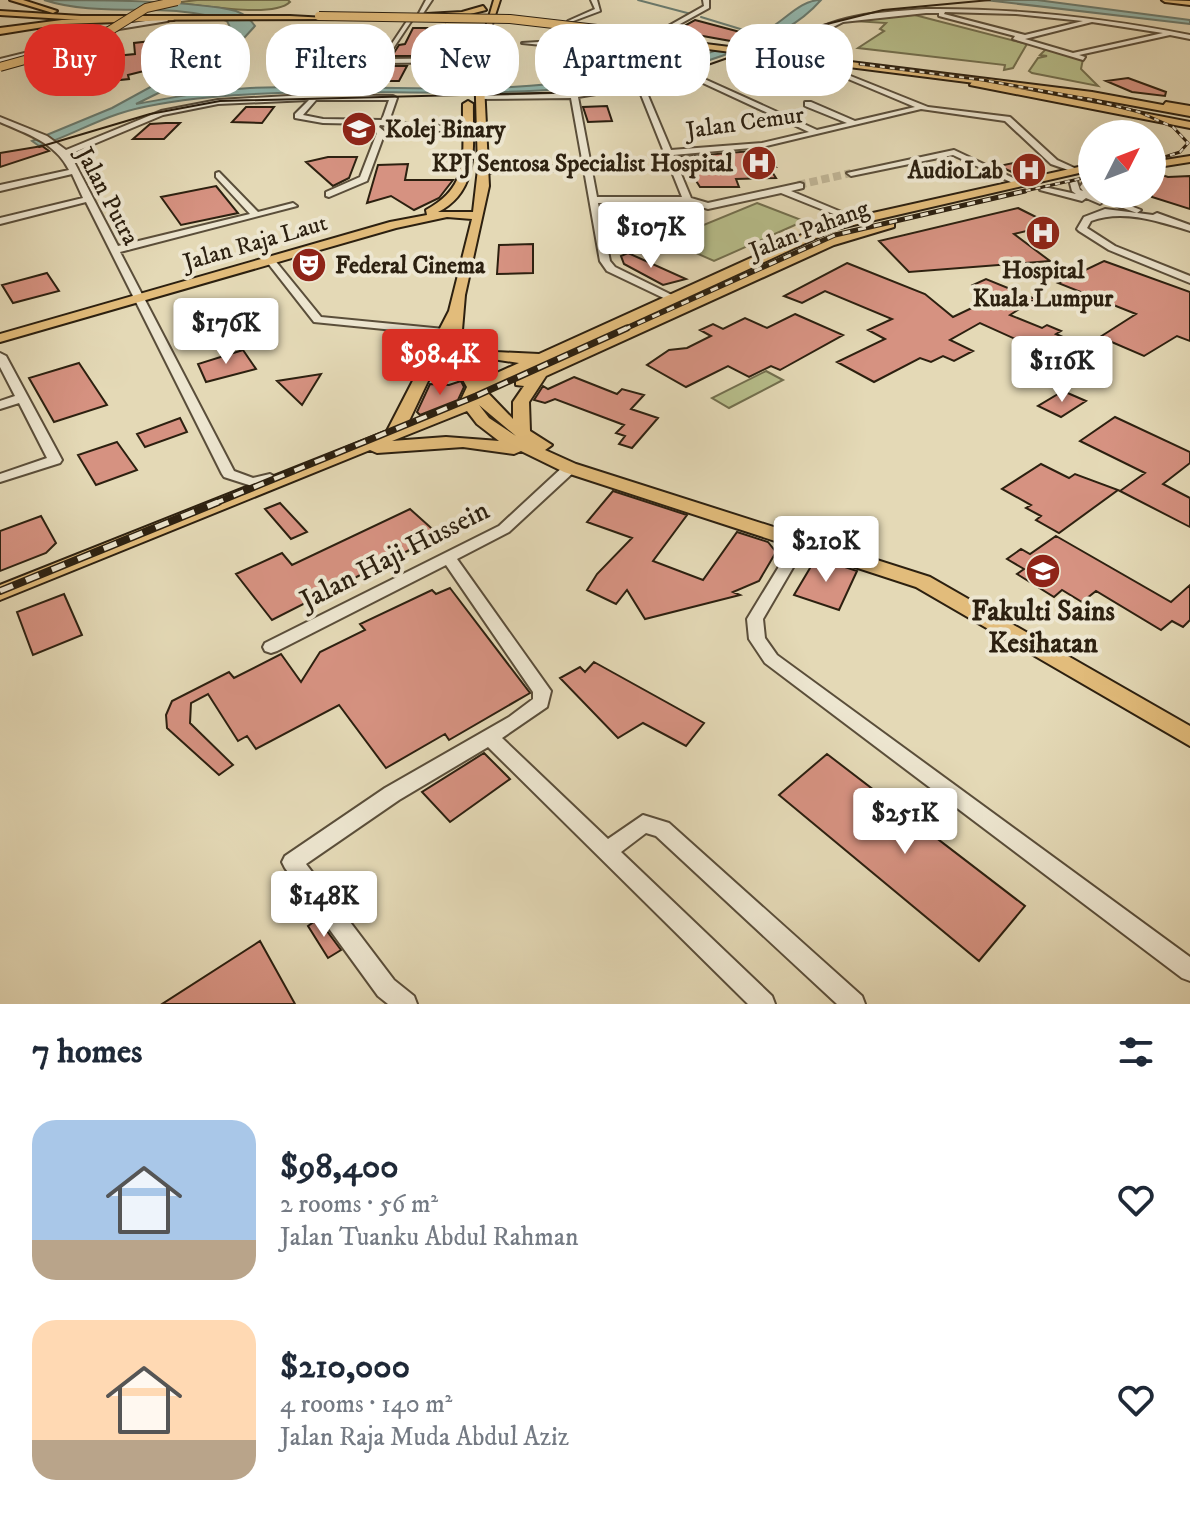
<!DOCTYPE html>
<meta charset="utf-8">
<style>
:root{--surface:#fff;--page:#f6f6f7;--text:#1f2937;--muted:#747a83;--accent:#d93025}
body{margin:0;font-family:"IM FELL DW Pica",serif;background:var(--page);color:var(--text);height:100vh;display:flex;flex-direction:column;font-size:30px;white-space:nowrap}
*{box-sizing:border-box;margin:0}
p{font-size:26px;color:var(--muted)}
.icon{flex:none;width:44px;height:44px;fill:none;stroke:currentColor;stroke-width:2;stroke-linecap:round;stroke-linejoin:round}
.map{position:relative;height:1004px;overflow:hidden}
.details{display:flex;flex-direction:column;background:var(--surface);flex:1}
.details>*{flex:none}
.guide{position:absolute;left:24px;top:24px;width:1142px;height:72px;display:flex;gap:16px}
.needle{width:52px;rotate:48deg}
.buttons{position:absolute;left:1078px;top:120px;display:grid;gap:16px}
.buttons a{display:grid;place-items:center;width:88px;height:88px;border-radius:50%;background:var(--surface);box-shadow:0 8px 32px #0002;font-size:40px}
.price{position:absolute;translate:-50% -68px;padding:0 18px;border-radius:8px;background:#fff;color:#222;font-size:26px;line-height:52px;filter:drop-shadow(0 2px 4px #0008)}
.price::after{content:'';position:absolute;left:50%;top:48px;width:24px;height:18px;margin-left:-12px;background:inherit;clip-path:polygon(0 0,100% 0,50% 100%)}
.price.current{background:var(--accent);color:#fff}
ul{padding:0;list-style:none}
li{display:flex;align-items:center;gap:24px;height:200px;padding:0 32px}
li span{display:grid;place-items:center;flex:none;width:224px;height:160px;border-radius:24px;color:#555}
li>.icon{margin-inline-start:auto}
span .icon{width:96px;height:96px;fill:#fffc;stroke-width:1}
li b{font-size:34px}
h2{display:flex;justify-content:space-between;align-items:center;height:96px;padding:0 32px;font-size:34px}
.chip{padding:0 28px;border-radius:32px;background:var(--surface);box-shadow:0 8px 32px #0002;font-size:28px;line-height:72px}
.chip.current{background:var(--accent);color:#fff}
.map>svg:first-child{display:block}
.green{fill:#b7be8b;stroke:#726f4e;stroke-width:2}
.water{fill:#95bab0;stroke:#6b7c70;stroke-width:2}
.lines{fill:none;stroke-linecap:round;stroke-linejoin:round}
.stream{stroke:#6b7c70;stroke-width:2}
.building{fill:#d69281;stroke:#2c2010;stroke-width:2}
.minor-tunnel{stroke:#bfb495;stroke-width:8;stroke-dasharray:8 4;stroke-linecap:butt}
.major-tunnel{stroke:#bfb495;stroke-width:8;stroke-dasharray:8 4;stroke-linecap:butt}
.minor-casing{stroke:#5a4e3a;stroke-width:4}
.major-casing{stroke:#2c2010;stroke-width:4}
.highway-casing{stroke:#2c2010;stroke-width:4}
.minor{fill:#ede6d0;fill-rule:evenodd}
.major{fill:#e2bc7b;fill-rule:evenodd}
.highway{fill:#e2bc7b;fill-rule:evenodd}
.tram{stroke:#2c2010;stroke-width:2}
.rail-far3-casing{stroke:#2c2010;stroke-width:3}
.rail-far2-casing{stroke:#2c2010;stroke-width:5}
.rail-far1-casing{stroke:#2c2010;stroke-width:7}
.rail-casing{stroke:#2c2010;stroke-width:8}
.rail-far3{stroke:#ede6d0;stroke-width:2;stroke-dasharray:5;stroke-linecap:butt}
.rail-far2{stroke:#ede6d0;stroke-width:3;stroke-dasharray:8;stroke-linecap:butt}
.rail-far1{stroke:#ede6d0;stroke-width:4;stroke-dasharray:11;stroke-linecap:butt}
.rail{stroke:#ede6d0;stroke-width:5;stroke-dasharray:14;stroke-linecap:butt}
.major-bridge-casing{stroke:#2c2010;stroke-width:10;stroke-linecap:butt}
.major-bridge{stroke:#e2bc7b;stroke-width:8}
.labels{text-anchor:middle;stroke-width:8;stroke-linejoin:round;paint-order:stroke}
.far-street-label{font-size:24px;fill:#2c2010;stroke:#ede6d0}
.far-poi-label{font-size:24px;font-weight:bold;fill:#2c2010;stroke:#ede6d0;text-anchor:start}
.street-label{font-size:28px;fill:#2c2010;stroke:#ede6d0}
.poi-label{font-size:28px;font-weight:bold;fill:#2c2010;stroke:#ede6d0}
</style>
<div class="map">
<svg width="1190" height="1004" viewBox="0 0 1190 1004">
<rect width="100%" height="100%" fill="#e4d9b6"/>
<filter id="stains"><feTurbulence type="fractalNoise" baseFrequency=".0025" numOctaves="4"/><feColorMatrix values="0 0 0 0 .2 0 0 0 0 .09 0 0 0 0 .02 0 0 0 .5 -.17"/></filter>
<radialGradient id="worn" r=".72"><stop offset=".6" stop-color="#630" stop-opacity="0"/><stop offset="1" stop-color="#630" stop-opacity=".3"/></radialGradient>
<path class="green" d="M197,0H288L290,2C272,19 200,4 173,3Z
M907,13L1027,44L1013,68L1004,70L1005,65L858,48L884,31L880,29L886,23L854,21Z
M1046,49L1083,59L1081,69L1098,86L1032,73L1029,71L1038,58L1047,56L1040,55Z
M757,203L804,221L714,261L667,240Z
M766,371L783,380L729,408L712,398Z"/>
<path class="water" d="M44,0C93,0 192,0 236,11C244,14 251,20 255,26L222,62L136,104C174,97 212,90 250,88C363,83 478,97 590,79C648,70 712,57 765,31C785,21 799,0 821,0C798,26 773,36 740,49C570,118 390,80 213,97C182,100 147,104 118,114C91,123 67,137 39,146L32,141L112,108L191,65L213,51L232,31L227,21C168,0 103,19 44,0Z
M985,0H1037L1190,20V24Z"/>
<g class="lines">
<path class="stream" d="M638,0L691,14
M701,17L760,35"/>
</g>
<path class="building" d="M695,20L755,36L753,45L675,31Z
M446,25L462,28L450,55H434Z
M200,26L203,39L197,41L199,49L172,59V64L128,75L129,79L51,87L54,62L135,54L134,43L170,39L168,30Z
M413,28H427L412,56H392L399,45L405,44Z
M788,29L804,32L779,45L757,40Z
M361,44L343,80L286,81L289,77H279L298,48Z
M386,66H407L399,81H377Z
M1128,78L1166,92L1165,96L1132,92L1106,81Z
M607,106L612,121L588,122L583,107Z
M246,107H274L262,123L232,122Z
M166,123H180L164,139H133L150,124Z
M42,146L49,151L0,167V153Z
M765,150L776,167H769L776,178L736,179L739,187H700L681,157Z
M328,157H357L349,178L333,186L306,162Z
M1027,160L1044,168L1016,174L999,166Z
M408,164L405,180H453L439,198L414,210L391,196L367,203L378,165Z
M1152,172L1168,177L1190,176V209L1152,197Z
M216,186L238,213L181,225L161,197Z
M1018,208L1052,225L1014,234L1050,261L909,272L879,241Z
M533,244V273L497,274L499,245Z
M628,253L686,279L663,285L624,264L621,256Z
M1104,261L1190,292V341L1177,336L1144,356L1100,337L1136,314L1058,283Z
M847,263L925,294L953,317L997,296L973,285L986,279L1035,299L1010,315L1042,328L1047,325L1061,331L1056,334L1088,348L1066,362L980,323L950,340L973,351L954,361L943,356L931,362L920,358L874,382L837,362L885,339L868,330L892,319L825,291L802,303L784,296Z
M47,273L59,291L13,303L2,285Z
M795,314L843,335L780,370L771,366L749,377L728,366L686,387L647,365L669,350L687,348L711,336L700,330L713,324L723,329L745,318L767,328Z
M243,350L256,369L206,382L198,364Z
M79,363L107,405L54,422L29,378Z
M321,374L302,405L277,381L296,378Z
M574,377L617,394L622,389L644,395L631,409L658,418L632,448L619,444L625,436L616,433L624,425L555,399L545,403L534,400L543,386L548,389Z
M461,381L464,387L458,400L420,415L417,412L430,384L449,385Z
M1063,391L1086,401L1061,417L1038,406Z
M1115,417L1190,452V463L1163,484L1190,498V527L1120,491L1145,473L1080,441Z
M180,418L187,432L145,447L137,434Z
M117,442L137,470L96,485L78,455Z
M1041,464L1069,478L1075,474L1118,490L1059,533L1036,520L1041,516L1026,508L1031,505L1002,489Z
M613,491L687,515L653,561L703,580L737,532L768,542L776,552L759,581L733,592L740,595L645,619L627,590L616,604L587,590L597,574L632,538L587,522Z
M280,503L307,532L291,539L265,509Z
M410,509L439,535L272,620L236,574L282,553L292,565Z
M41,516L56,543L46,553L0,571V531Z
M1056,536L1171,602L1190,585V620L1183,627L1172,621L1161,630L1096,591L1082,602L1062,590L1054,597L1017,574L1024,569L1007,559L1021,549L1030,554Z
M821,559L857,571L839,610L794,595L813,563Z
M450,588L530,693L449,740L445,734L386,768L339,705L256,749L247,736L238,741L208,694L191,703L190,723L233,765L219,775L167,728L166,715L172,701L229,672L234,678L281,654L301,682L320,652L365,630L360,624L432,590L436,594Z
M64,594L82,635L33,655L17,612Z
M594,662L704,723L686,746L643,723L618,738L560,678L580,667L585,672Z
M484,753L510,779L450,822L422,792Z
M827,754L1025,906L979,961L779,795Z
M318,919L341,950L328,958L308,926Z
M260,941L295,1004H162Z"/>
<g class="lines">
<path class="minor-tunnel" d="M798,185L851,173"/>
<path class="major-tunnel" d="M810,55L835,58"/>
<g class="minor-casing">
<path id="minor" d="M426,0H432L422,15H418Z
M591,0H597L600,11L568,23V21L595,9Z
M703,0H709V8L660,35H656V33L704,6Z
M926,9C1015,8 1102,18 1190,35V39L1170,35L1079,55L1085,57L1083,60L1013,39L1015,36L939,16V13H926L843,22L784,52L779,51C828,15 868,13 926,9ZM945,12L1016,14L1083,21L1025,35L944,14ZM1092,22L1163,33L1073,53L1025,39Z
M166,18L168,21L119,29L38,54L33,53L0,63V59L45,48L118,25Z
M409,18L412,20L386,59L470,58L473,60L470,62L384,63L369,84H365Z
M555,41L582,43L655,57L652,59L582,47L558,46L557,69L554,71L551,69L552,46L522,43Z
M828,61L838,71L928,107L1010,117L1057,160L1081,171L1077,173L1051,164L1005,121L921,109L762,147L673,155L691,198L708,203L800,183L803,184V188L791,191L851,216L847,224H841V217L781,193L708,209L687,203H598L610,261L615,267L676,297V301L672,302L607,271L600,261L584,170L483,173L479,171L483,169L583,165L571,98L477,99L479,96L587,93L691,73L817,130L847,123L805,106V102H811L855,121L915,107L834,73L825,63ZM690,77L809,132L762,143L671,150L644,86ZM638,87L682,197H597L578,97Z
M306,95L393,96L397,98L389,121L429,127L467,122L471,124L441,131L380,125L379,127L385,132L367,181L329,197L326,196V192L360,177L377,133L371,128L373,124L323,123L295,118V114L309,100L218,104L163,115L70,154L118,246L250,214L216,177V173L219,172L258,212L293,203L297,206L120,252L234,471L253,478L270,474L277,478L275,481L252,486L224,477L222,474L86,202L0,224V218L83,198L72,174L0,191V185L69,170C55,142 27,134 0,122V117L47,136L66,150L161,111L218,100ZM316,100H389L382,120L323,119L303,115Z
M954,150L1024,183L1017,185L953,155L851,176L847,173Z
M1087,177H1092L1089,187L1092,189V194H1100L1141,210L1137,213L1104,201L1100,204L1086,198L1082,201L1040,190L1044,187L1076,194L1072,191L1070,183L1077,181L1080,190L1083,191L1080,187Z
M1105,209L1153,215L1157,213L1190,225V231C1159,221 1122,209 1091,221L1087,228L1115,246L1190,276V283L1109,250L1079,231L1077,229L1084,217Z
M267,258H273L321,317L444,329L450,332L444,335L314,322L267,262Z
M0,353L6,356L62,460L60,463L0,482V474L47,458L19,403L0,409V401L15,396L0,367Z
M570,464L575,465L577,468L575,471L509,532L457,559L551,691L547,707L502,738L608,839L643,815L669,823L862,996L865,1004H837L656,836L646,833L621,852L772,996L775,1004H748L488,747L399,800L306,864L394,980L414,996L417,1004H388L378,996L285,868L282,862L285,856L385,788L509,717L533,699V692L446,565L277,651L271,653L265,651L263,647L265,643L499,526L565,465Z
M802,535L809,540L763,619L765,638L777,655L1190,957V981L1182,978L765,663L749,639L747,619L797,537Z"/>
</g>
<g class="major-casing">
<path id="major" d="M494,0H500L487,40L483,64L489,186L465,295L462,330L477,343L496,352L539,354L828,223L1092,164V170L836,229L485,390L513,419V402L524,386L516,385V379L826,239L894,221V227L834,245L546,376L529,402L530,431L552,445L545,450L576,464L930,577L1190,726V746L916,587L564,472L521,451L514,454L463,447L377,453L370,450L0,600V585L387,431L449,311L472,219L447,217L396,228L0,342V334L390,222L427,215L426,210C473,185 462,150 463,104L468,101L473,104C472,145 481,190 438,212H473L478,169L475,64ZM449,337L456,367L467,387L460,402L408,423ZM465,348L486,358L519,363L479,381ZM479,405L516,436L489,418ZM467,411L477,424L499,441L446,437L392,441Z
M1162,0L1190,1V5L1165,2Z
M483,6L486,10L462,16L427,14L462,12Z
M0,11L81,16H290L344,19L81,20L0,15Z
M609,32L1092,92L1190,110V116L1092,98L606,36Z
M1190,156V162L1152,168V162Z"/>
</g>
<g class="highway-casing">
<path id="highway" d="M10,0H23L57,11L53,13Z
M171,16L174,20L62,24L0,34V28L62,20Z
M973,80L1190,122V128L970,85Z
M1166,102L1190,106V112L1162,107Z"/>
</g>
<use href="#minor" class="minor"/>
<use href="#major" class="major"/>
<use href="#highway" class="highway"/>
<path class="tram" d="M807,29L883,10L990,0
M39,147L150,114L220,101L583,92L668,79L759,47"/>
<g class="rail-far3-casing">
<path id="rail-far3" d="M767,51L796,55
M860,64L983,80L1093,100L1139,112L1173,127L1188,143L1180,152L1152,161
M1016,193L1092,176"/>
</g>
<g class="rail-far2-casing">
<path id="rail-far2" d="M623,330L835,235L1025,191"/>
</g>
<g class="rail-far1-casing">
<path id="rail-far1" d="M213,504L476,396L627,328"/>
</g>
<g class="rail-casing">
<path id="rail" d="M0,591L218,502"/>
</g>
<use href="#rail-far3" class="rail-far3"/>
<use href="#rail-far2" class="rail-far2"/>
<use href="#rail-far1" class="rail-far1"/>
<use href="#rail" class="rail"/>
<g class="major-bridge-casing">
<path id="major-bridge" d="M319,16L510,19L675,38
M0,67L93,41L146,8L177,1"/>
</g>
<use href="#major-bridge" class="major-bridge"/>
</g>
<defs>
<g id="university-disc" transform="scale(1.8)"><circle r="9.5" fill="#8f2418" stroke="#ede6d0"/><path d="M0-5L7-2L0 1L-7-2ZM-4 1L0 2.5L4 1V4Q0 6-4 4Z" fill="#fff"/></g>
<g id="hospital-disc" transform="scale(1.8)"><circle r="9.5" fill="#8f2418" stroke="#ede6d0"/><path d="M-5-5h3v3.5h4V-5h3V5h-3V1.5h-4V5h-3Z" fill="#fff"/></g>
<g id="theatre-disc" transform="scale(1.8)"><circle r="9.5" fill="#8f2418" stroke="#ede6d0"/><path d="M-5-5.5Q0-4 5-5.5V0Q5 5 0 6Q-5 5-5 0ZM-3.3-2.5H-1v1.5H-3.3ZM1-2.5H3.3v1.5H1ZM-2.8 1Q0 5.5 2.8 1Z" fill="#fff"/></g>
</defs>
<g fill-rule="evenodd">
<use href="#university-disc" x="359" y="129"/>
<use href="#hospital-disc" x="759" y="163"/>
<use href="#hospital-disc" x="1029" y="170"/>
<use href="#hospital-disc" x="1043" y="233"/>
<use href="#theatre-disc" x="309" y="265"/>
<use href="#university-disc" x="1043" y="571"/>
</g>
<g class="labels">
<g class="far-street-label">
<text transform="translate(745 122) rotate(-8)" y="8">Jalan Cemur</text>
<text transform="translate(108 196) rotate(62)" y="8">Jalan Putra</text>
<text transform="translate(809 229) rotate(-21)" y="8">Jalan Pahang</text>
<text transform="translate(255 242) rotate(-16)" y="8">Jalan Raja Laut</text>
</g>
<g class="far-poi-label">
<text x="385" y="137">Kolej Binary</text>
<text x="733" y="171" text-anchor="end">KPJ Sentosa Specialist Hospital</text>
<text x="1003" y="178" text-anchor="end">AudioLab</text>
<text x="335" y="273">Federal Cinema</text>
<text x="1043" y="278" text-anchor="middle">Hospital<tspan x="1043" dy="28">Kuala Lumpur</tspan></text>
</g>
<g class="street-label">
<text transform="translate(394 554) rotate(-27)" y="10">Jalan Haji Hussein</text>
</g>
<g class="poi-label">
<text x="1043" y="620">Fakulti Sains<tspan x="1043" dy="32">Kesihatan</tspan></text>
</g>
</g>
<rect width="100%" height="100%" filter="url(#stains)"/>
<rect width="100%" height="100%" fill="url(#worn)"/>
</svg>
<div class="buttons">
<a><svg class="needle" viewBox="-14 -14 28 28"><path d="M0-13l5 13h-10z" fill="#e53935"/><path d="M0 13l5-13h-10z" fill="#747a83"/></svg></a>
</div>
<b class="price" style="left:651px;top:270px">$107K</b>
<b class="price" style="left:226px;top:366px">$176K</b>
<b class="price current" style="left:440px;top:397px">$98.4K</b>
<b class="price" style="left:1062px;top:404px">$116K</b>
<b class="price" style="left:826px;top:584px">$210K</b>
<b class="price" style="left:905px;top:856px">$251K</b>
<b class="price" style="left:324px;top:939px">$148K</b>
<div class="guide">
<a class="chip current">Buy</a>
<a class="chip">Rent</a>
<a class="chip">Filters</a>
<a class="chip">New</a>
<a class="chip">Apartment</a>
<a class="chip">House</a>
</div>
</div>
<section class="details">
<h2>7 homes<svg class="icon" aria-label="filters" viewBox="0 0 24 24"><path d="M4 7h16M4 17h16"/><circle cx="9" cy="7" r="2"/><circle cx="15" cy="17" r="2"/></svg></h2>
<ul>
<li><span style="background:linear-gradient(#a9c7e8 75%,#b9a48a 0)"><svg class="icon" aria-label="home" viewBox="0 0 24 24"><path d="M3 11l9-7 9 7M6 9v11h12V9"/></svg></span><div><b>$98,400</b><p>2 rooms · 56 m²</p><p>Jalan Tuanku Abdul Rahman</p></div><svg class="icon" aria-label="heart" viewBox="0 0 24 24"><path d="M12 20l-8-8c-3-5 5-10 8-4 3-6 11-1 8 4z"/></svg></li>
<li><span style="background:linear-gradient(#ffd9b3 75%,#b9a48a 0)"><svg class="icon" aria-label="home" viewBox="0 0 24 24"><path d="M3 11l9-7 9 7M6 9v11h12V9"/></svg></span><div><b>$210,000</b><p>4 rooms · 140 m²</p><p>Jalan Raja Muda Abdul Aziz</p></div><svg class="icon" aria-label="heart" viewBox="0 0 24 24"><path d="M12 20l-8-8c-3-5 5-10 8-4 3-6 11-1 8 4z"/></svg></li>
</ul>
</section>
